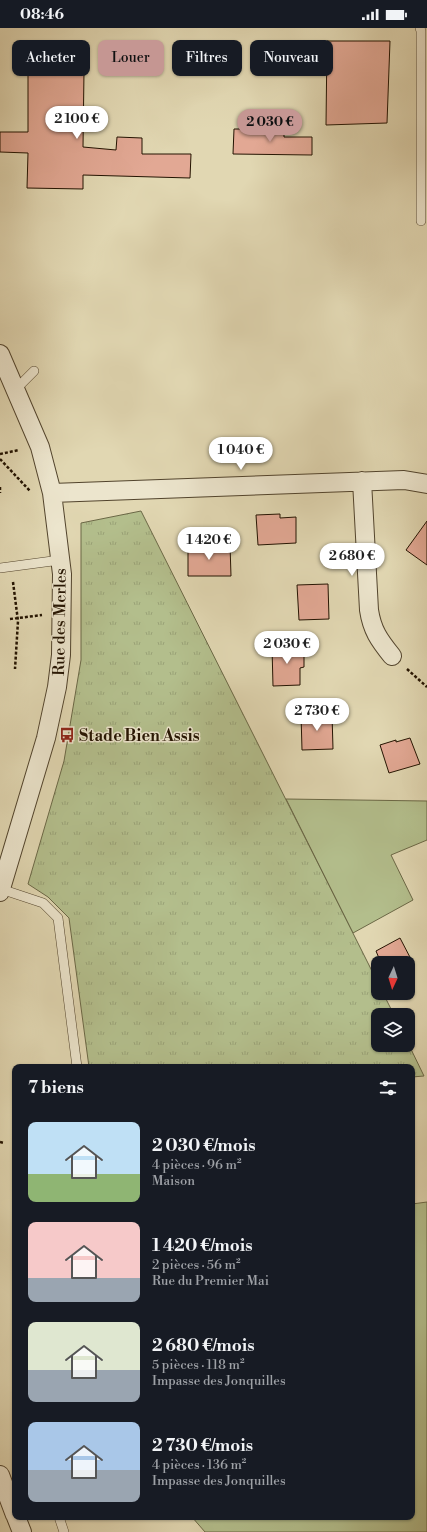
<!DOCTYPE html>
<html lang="fr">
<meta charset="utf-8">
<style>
:root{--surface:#171b24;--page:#20242c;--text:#f1f3f6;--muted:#9ea1a6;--accent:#c59692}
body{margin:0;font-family:"Libre Bodoni",serif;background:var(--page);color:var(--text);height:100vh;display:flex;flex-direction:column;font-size:15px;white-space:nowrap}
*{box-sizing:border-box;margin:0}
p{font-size:13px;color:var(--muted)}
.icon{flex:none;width:22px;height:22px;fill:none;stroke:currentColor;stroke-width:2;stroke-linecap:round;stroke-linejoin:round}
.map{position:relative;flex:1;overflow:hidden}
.side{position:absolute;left:12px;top:1036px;width:403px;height:456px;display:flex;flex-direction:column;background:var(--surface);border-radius:8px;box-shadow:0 1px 3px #0004}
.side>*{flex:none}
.hud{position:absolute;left:12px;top:12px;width:403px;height:36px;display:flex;gap:8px}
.needle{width:26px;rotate:184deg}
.buttons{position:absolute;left:371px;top:928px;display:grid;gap:8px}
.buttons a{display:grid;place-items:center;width:44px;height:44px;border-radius:8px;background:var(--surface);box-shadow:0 1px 3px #0004;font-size:20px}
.price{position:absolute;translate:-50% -34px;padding:0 9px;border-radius:14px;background:#fff;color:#222;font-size:13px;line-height:26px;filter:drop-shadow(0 1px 2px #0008)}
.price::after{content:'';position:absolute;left:50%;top:24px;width:12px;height:9px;margin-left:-6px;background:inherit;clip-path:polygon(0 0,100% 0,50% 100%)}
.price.active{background:var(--accent);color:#111}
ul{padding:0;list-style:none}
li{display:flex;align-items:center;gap:12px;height:100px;padding:0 16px}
li span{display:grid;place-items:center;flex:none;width:112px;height:80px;border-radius:8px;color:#555}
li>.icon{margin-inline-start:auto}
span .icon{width:48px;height:48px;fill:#fffc;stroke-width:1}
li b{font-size:17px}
h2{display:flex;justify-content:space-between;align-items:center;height:48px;padding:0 16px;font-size:17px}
.chip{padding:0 14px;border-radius:8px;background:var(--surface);box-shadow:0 1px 3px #0004;font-size:14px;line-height:36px}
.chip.active{background:var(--accent);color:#111}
.status{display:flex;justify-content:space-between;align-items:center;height:28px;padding:0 20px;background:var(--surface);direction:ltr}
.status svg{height:11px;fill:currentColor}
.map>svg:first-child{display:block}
.grass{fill:#b3be8c;stroke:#6b6846}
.park{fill:url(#park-tufts);stroke:#6b6846}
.building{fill:#e2a894;stroke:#231301}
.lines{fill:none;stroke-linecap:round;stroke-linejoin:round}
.service-casing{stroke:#52442d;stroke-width:10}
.minor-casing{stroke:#52442d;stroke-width:20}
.path{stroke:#231301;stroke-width:2.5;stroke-dasharray:3 2;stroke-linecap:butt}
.service{stroke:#ece5cd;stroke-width:9}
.minor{stroke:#ece5cd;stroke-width:18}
.labels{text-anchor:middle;stroke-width:3;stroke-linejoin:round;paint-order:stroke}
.street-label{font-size:16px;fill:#231301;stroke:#ece5cd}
.poi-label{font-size:16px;font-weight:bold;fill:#231301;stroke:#ece5cd;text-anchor:start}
</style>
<div class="status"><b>08:46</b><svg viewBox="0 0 49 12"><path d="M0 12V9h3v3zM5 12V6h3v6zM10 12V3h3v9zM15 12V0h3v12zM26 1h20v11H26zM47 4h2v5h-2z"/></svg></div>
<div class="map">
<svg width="427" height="1504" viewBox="0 0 427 1504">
<defs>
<pattern id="park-tufts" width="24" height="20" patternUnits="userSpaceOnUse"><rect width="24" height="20" fill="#b3be8c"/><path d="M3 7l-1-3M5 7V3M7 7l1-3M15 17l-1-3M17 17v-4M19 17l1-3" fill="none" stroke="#9aa277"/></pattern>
</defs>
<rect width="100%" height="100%" fill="#e1d7b2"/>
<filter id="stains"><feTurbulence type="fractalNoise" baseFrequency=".005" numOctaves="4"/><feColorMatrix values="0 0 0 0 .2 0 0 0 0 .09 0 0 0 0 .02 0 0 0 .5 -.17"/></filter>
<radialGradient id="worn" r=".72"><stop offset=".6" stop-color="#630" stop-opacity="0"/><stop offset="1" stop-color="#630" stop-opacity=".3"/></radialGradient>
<path class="grass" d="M286,771L427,773V812L391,827L413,872L353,905Z
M427,1174V1504H205L192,1489H412V1176Z"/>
<path class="park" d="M141,483L378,955V965H383L394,987H378V1017H408V1015L424,1048L412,1049V1039H89L69,890L48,869L28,856L64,733L81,632V495Z"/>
<path class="building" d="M327,13H390L387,95L326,97Z
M28,43H84L83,119L116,122L117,109L142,110V126H191L190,150L83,147V161L27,160L28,125L0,124V104H28Z
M234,101H284V109H312V127L233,126Z
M280,486V490L296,489V515L258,517L256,487Z
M427,493V537L406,522Z
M188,517H230L231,548H188Z
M328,556L329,591L299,592L297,557Z
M304,618V639L300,640V657L273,658L272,619Z
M301,686H332L333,721L302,722Z
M410,710L420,736L389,745L380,717L396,712V714Z
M400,910L413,935H381L376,923Z"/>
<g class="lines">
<g class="service-casing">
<path id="service" d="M420,0L421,3V193
M15,362L34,343
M0,540L60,532
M1,861L43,875L58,890L77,1039
M59,1489L64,1504"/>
</g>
<g class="minor-casing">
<path id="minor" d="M0,326L40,419L52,465L62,546L61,627L57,659L46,710L0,864
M362,453L369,582C372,602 379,612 392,628
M52,465L404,452L427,456
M0,1447L15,1487
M16,1489L22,1504"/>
</g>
<path class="path" d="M0,426L19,422
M0,431L30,463
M0,459V465
M13,554L18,593L15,641
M10,591L42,587
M407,641L427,659
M0,1114L4,1115"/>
<use href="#service" class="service"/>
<use href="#minor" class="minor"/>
</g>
<defs>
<g id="bus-bare" transform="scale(1.2)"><path d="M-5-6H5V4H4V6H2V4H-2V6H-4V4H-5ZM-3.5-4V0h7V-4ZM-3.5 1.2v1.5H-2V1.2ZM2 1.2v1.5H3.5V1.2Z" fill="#8f2418" stroke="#ece5cd" stroke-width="2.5" paint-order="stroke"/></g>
</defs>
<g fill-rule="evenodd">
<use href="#bus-bare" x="67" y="707"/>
</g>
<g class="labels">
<g class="street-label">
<text transform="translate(59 594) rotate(-89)" y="6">Rue des Merles</text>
</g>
<g class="poi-label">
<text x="79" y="713">Stade Bien Assis</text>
</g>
</g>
<rect width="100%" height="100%" filter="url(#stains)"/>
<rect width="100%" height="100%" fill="url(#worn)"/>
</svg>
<div class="buttons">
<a><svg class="needle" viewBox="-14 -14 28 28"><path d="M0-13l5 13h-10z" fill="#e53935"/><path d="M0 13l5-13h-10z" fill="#9ea1a6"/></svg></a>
<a><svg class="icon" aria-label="layers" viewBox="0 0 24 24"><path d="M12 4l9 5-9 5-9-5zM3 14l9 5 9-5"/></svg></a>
</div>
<b class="price" style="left:77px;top:112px">2 100 €</b>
<b class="price active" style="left:270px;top:115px">2 030 €</b>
<b class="price" style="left:241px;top:443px">1 040 €</b>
<b class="price" style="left:209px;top:533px">1 420 €</b>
<b class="price" style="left:352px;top:549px">2 680 €</b>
<b class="price" style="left:287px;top:637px">2 030 €</b>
<b class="price" style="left:317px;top:704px">2 730 €</b>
<div class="hud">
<a class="chip">Acheter</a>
<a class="chip active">Louer</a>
<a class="chip">Filtres</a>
<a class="chip">Nouveau</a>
</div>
<section class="side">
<h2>7 biens<svg class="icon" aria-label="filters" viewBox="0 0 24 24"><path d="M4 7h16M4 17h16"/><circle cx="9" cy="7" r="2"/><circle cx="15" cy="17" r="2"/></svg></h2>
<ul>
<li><span style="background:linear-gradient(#bfe0f5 65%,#8fb573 0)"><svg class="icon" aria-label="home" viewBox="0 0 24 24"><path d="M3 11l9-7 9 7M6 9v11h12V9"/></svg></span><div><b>2 030 €/mois</b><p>4 pièces · 96 m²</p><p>Maison</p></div></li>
<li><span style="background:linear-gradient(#f6c9c9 70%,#9aa5b1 0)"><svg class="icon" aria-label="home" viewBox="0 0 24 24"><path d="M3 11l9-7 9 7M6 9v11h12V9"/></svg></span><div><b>1 420 €/mois</b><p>2 pièces · 56 m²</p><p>Rue du Premier Mai</p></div></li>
<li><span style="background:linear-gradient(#dfe7d0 60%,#9aa5b1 0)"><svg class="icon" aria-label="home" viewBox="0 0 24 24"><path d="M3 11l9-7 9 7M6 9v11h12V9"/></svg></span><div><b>2 680 €/mois</b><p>5 pièces · 118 m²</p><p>Impasse des Jonquilles</p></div></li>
<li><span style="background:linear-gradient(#a9c7e8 60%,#9aa5b1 0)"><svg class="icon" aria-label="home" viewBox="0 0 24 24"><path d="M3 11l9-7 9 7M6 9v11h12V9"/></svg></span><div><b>2 730 €/mois</b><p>4 pièces · 136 m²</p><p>Impasse des Jonquilles</p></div></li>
</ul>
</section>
</div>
